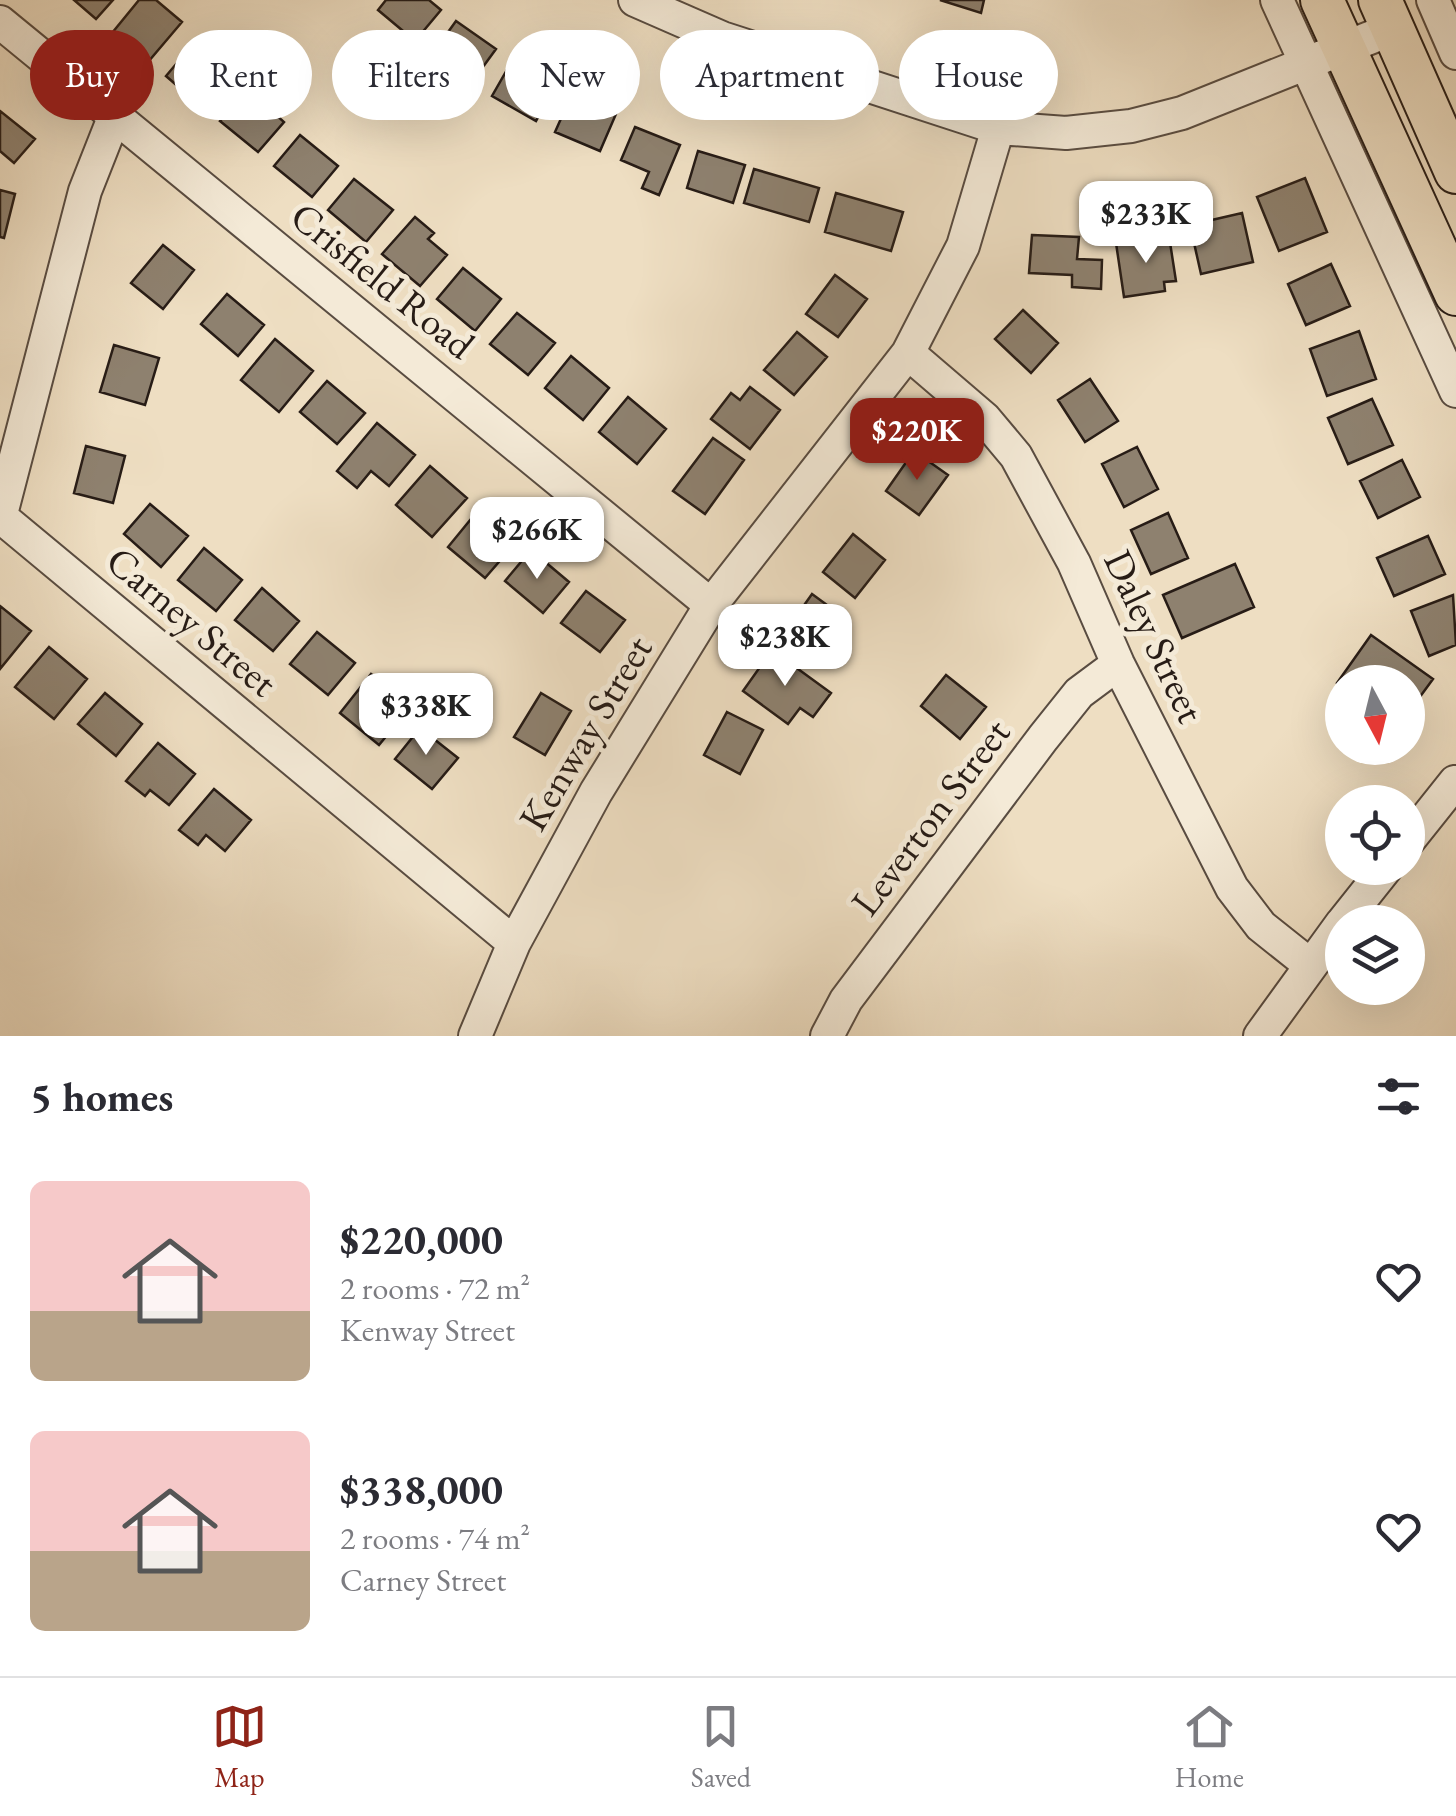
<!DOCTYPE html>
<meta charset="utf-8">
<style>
:root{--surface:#fff;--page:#f7f7f7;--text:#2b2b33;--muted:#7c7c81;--line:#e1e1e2;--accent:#8f2418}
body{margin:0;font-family:"EB Garamond",serif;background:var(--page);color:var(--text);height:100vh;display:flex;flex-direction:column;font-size:38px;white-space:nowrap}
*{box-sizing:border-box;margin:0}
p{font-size:32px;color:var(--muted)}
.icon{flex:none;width:55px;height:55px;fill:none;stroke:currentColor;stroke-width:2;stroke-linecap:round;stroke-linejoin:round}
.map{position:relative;height:1036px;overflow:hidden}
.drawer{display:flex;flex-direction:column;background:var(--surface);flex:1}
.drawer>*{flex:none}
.guide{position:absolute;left:30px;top:30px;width:1398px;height:90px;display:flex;gap:20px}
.needle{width:65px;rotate:173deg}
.controls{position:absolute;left:1325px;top:665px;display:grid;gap:20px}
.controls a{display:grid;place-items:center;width:100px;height:100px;border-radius:50%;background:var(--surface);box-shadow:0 10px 40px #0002;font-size:50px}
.price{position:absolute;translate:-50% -85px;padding:0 22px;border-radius:20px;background:#fff;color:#222;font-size:32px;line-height:65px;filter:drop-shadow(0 2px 5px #0008)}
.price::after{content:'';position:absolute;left:50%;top:60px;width:30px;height:22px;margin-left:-15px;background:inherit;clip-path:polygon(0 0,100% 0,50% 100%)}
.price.selected{background:var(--accent);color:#fff}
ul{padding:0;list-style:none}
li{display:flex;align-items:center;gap:30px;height:250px;padding:0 30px}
li span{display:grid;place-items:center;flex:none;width:280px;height:200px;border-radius:15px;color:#555}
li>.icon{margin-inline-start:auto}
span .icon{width:120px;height:120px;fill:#fffc;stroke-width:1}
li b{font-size:42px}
h2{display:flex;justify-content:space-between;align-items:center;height:120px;padding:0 30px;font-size:42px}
.tag{padding:0 35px;border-radius:45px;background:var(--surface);box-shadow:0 10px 40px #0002;font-size:35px;line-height:90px}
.tag.selected{background:var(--accent);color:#fff}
.dock{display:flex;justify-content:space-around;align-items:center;height:140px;border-top:2px solid var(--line);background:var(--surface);font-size:28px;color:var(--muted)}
.dock a{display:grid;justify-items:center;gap:5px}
.dock .selected{color:var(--accent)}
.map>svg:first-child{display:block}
.building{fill:#8e816f;stroke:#271c16;stroke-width:2.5}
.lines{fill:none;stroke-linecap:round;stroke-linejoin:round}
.minor-casing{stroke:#594c41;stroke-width:36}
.major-casing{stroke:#271c16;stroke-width:46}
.minor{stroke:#f4ead7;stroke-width:32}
.major{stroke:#eedec2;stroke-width:42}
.labels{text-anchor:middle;stroke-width:10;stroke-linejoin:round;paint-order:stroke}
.street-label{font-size:40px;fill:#271c16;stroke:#f4ead7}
</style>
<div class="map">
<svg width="1456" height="1036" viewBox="0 0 1456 1036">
<rect width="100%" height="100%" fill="#eedec2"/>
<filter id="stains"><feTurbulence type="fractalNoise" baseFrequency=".002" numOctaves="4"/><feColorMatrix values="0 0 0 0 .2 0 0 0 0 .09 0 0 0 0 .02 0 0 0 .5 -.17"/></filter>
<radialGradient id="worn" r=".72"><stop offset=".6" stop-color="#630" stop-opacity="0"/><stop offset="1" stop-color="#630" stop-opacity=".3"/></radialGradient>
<path class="building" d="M74,0H113L96,19Z
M139,0H156L182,22L148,62L112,33Z
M386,0H429L441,10L415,41L378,10Z
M940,0H984L981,13Z
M456,21L496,49L472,82L433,53Z
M198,38L215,53L210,59L231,77L204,109L166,76Z
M512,61L556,85L536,121L492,96Z
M253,83L270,97L264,104L284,122L258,152L220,121Z
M572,94L616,114L600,151L555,132Z
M0,111L35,139L14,163L0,151Z
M635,127L680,145L659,195L642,188L649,172L621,160Z
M300,135L338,166L312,197L274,166Z
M698,151L745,165L733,203L687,188Z
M754,169L819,188L809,222L744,203Z
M1305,178L1327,232L1279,251L1257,197Z
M354,179L393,210L366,242L328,210Z
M0,190L15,194L4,238L0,237Z
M836,193L903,212L891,251L825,232Z
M1242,213L1253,262L1201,274L1190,225Z
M415,217L434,233L428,239L447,255L420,286L382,254Z
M1032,235L1079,237L1077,259L1102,260L1101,289L1072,287V275L1029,273Z
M1169,236L1176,281L1164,282L1165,291L1124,297L1116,243Z
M163,245L194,270L163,309L131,283Z
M1331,264L1350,306L1306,325L1288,284Z
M463,268L501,299L475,331L437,299Z
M835,275L867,299L838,337L806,314Z
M227,294L264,325L238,356L201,324Z
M1023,310L1058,343L1031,373L995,339Z
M517,313L555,343L528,375L490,344Z
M1359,331L1376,379L1327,396L1310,349Z
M797,332L827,357L794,395L764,370Z
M275,339L313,371L279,412L241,380Z
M114,345L159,358L145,405L100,392Z
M571,356L609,388L583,420L545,388Z
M1090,379L1118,421L1085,442L1058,400Z
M327,381L365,413L337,444L300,412Z
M750,387L780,410L750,449L711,419L731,393L740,400Z
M628,397L666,429L637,464L599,432Z
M1372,399L1393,445L1348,464L1328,418Z
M377,423L415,455L389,486L371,471L357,488L337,471Z
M713,438L744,460L705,514L673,491Z
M86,446L125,456L113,503L74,493Z
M1137,447L1158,489L1124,507L1102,464Z
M914,451L948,475L919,515L886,491Z
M1402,460L1420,497L1378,518L1360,481Z
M430,466L467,498L432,537L396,505Z
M150,504L188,536L161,567L124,534Z
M480,508L518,540L485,578L448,547Z
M1168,513L1188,558L1151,574L1131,530Z
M853,534L885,560L855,598L823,572Z
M1428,536L1445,574L1394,596L1377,558Z
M204,548L242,580L216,611L178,580Z
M531,550L569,582L543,613L505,581Z
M1235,564L1254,607L1182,638L1163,595Z
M262,588L299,621L273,651L235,620Z
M586,591L625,620L600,652L561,623Z
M812,594L842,616L813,656L783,635Z
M1453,595L1456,645L1429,656L1411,611Z
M0,606L31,631L0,669Z
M317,632L355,663L328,695L290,664Z
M1371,635L1433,679L1414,705L1408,700V682H1342V687L1337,683Z
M49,647L87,679L54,719L15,687Z
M772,650L831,693L813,717L800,708L788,724L743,691Z
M371,674L411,706L379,745L340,713Z
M946,675L986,707L960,739L921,706Z
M105,693L142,724L116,756L78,724Z
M541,693L571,711L545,755L514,737Z
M727,712L763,730L740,774L704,755Z
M420,728L458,758L432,789L395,759Z
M158,743L195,774L169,805L150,790L145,796L126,781Z
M214,789L251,820L225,851L206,835L198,845L179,830Z"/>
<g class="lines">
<g class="minor-casing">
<path id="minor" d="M635,0L722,38L998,128L1066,133L1131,126L1182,113L1392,29
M1277,0L1456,391
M1433,0L1456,53
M0,22L711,605
M908,353L985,419L1016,456L1074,563L1118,664L1232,888L1261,926L1310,965
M1,517L514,943
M0,518L85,191L115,115
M1408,841L1455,782
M1343,922L1386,868
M475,1036L514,943L596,792L711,605L908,353L963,246L998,128
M827,1036L846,1000L1043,738L1079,693L1118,664
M1260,1036L1342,923"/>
</g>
<g class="major-casing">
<path id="major" d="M1322,0L1456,294
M1380,0L1456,172"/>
</g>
<use href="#minor" class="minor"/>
<use href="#major" class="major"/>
</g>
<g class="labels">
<g class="street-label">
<text transform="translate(383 280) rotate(39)" y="14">Crisfield Road</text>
<text transform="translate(192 621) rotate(40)" y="14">Carney Street</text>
<text transform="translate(1155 636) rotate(65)" y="14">Daley Street</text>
<text transform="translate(585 733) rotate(-59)" y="14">Kenway Street</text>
<text transform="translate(930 817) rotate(-53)" y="14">Leverton Street</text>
</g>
</g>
<rect width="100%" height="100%" filter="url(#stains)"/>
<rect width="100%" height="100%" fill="url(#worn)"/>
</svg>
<div class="controls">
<a><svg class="needle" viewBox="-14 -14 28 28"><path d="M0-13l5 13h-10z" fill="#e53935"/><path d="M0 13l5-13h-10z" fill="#7c7c81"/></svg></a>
<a><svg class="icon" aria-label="locate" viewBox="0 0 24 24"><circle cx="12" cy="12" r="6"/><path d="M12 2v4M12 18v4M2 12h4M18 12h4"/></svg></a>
<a><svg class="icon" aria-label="layers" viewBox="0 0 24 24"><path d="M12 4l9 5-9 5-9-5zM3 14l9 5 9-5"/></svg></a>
</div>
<b class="price" style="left:1146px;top:266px">$233K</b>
<b class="price selected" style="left:917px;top:483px">$220K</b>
<b class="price" style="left:537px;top:582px">$266K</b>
<b class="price" style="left:785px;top:689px">$238K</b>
<b class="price" style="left:426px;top:758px">$338K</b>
<div class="guide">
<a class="tag selected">Buy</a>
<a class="tag">Rent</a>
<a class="tag">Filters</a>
<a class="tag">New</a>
<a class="tag">Apartment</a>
<a class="tag">House</a>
</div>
</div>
<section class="drawer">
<h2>5 homes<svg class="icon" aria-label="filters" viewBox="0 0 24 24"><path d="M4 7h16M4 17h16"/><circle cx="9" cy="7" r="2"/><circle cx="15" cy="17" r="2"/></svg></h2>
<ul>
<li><span style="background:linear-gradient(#f6c9c9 65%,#b9a48a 0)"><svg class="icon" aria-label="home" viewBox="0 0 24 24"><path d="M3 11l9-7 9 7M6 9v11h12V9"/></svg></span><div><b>$220,000</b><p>2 rooms · 72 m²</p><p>Kenway Street</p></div><svg class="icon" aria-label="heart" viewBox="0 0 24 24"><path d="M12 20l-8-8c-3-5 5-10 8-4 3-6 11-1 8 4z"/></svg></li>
<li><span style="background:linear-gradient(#f6c9c9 60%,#b9a48a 0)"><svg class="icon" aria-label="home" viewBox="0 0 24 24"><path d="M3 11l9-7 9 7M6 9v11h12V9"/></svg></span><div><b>$338,000</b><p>2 rooms · 74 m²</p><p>Carney Street</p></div><svg class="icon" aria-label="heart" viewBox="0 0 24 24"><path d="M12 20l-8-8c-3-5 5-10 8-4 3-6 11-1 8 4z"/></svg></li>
</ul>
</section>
<nav class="dock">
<a class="selected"><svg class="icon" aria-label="map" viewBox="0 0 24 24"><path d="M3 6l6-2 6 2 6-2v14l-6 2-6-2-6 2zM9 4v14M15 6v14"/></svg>Map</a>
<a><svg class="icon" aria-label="saved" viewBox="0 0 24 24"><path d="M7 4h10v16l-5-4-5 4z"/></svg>Saved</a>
<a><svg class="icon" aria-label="home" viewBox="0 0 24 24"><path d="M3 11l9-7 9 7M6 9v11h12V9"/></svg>Home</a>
</nav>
